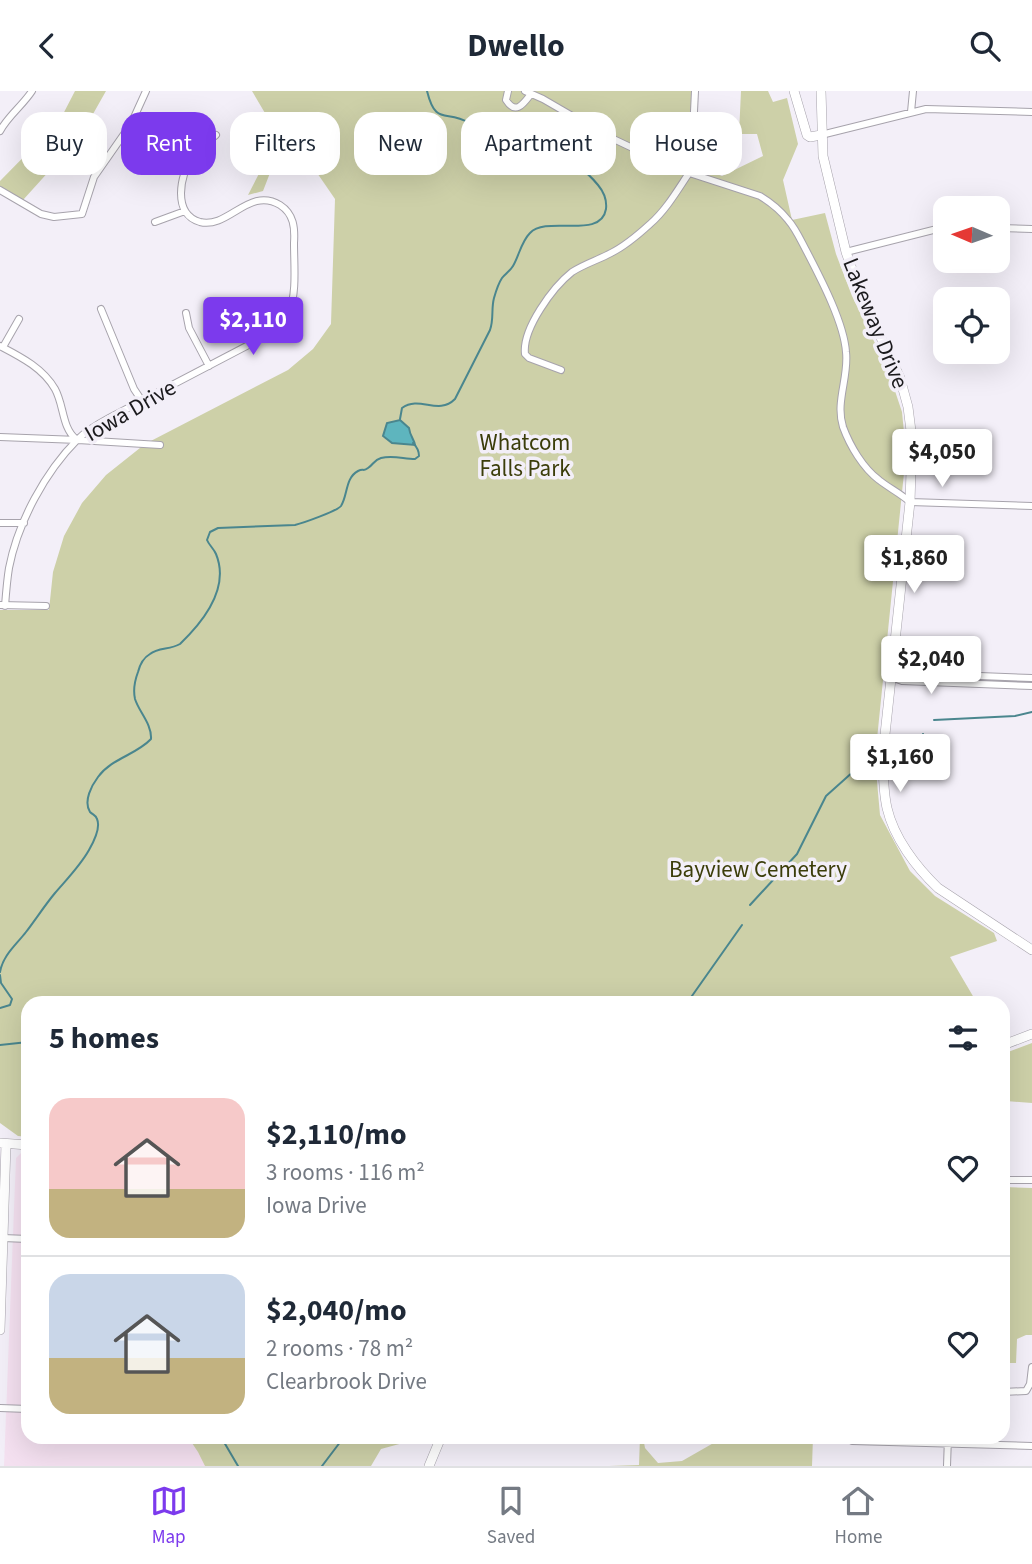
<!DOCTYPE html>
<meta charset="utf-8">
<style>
:root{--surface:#fff;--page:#f2f2f3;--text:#1f2937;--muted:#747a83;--line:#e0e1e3;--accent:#7c3aed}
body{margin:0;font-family:"Source Sans 3",sans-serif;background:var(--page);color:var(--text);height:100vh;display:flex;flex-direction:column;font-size:26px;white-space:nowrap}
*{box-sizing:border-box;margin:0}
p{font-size:23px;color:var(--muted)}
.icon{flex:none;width:38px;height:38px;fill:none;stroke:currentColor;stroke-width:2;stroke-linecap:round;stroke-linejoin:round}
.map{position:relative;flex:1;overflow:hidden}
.sheet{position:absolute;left:21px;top:905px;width:989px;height:448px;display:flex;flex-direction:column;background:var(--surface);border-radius:21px;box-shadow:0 7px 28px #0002}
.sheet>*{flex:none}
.top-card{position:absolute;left:21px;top:21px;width:990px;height:63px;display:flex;gap:14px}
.needle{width:46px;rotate:272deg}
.buttons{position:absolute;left:933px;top:105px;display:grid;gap:14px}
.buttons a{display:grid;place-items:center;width:77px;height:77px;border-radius:14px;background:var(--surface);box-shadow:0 7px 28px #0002;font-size:35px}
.price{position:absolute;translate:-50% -60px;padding:0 16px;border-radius:7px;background:#fff;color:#222;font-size:23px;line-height:46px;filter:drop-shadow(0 2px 4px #0008)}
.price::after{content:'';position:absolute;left:50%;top:42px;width:21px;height:16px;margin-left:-10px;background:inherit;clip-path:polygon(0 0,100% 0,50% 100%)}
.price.current{background:var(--accent);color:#fff}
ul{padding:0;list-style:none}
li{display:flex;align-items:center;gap:21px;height:175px;padding:0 28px}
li+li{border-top:2px solid var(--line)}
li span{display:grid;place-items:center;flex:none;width:196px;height:140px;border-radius:21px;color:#555}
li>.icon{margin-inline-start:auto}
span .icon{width:84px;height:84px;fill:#fffc;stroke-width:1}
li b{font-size:30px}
h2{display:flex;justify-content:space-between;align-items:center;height:84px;padding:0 28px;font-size:30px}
.chip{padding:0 24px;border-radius:21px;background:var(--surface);box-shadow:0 7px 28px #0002;font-size:24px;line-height:63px}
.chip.current{background:var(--accent);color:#fff}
header{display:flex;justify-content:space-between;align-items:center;height:91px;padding:0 28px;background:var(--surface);font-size:32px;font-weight:700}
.tab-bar{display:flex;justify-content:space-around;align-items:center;height:98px;border-top:2px solid var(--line);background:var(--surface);font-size:19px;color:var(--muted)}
.tab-bar a{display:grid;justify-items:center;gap:4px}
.tab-bar .current{color:var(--accent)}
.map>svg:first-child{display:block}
.commercial{fill:#f4e0f0}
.green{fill:#cdd0a8}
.water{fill:#5eb5be;stroke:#4a868e;stroke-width:2}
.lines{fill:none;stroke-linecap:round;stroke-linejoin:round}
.stream{stroke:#4a868e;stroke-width:2}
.street-casing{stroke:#a7a3ac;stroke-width:8}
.secondary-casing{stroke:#a7a3ac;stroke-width:10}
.street{stroke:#fff;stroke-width:6}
.secondary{stroke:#fff;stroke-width:9}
.labels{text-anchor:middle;stroke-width:7;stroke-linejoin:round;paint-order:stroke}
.street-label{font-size:23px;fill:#1b1a1d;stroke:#f3eff8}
.park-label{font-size:23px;fill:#3b3d0a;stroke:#f3eff8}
</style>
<header><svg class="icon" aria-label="back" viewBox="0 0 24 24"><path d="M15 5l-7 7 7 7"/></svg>Dwello<svg class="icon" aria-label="search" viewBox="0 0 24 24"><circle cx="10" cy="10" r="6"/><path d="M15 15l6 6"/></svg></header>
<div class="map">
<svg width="1032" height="1375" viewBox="0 0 1032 1375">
<rect width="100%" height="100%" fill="#f3eff8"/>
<path class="commercial" d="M28,1061V1346H203L213,1375H4L16,1067L21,1062Z"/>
<path class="green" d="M75,0H106L80,46L23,109L0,95V90L60,29Z
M252,0H697L694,74L722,85L763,65L757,43H739L741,0H768L773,11L787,7L798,53L783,89L792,129L825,122L836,163L852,205L888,279L902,321L906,362L875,668L880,724L910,780L935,805L994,842L997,850L950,866L977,912H28V1046L18,1045L0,1032V519H49L53,481L64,445L82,412L106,384L145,353L288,279L313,258L331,233L335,108L313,76L282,51L263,100L248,104L265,71L275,39Z
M1032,952V1012L1006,1010L1008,961Z
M1003,1096L1032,1097V1244H1026L1017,1248L1016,1272H1003Z
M188,1346H406L403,1352L381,1358L371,1375H205L198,1361Z
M640,1346H643L645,1357L658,1372L682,1370L724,1346H813L812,1375H609L639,1374Z"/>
<path class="water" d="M468,28H485L488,35L489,44L509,56L507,67L495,63L490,58L482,56L472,42L465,37Z
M400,329L409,337C410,345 414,348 415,354L392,352L383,345L387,332Z"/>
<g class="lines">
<path class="stream" d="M427,0C436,36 446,18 469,32
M400,328L402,317C420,304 438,325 455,308L490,239C494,228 491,218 494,207C496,200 498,193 502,187C505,183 510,180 513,175C519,165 521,151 530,142C547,124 601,149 606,118C607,109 603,100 598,94C593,88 588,82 582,79C578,76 573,74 569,70C563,63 561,55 553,49C533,46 526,64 505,60
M934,629L1015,625L1032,621
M898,676L917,674L923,643
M750,814L797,763L826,705L864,671
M0,881C3,864 16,854 26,841C36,828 45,814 55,802C67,788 80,775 89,759C93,752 101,737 97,728C96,724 93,724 90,721C83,710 92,694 98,686C112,667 136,664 151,648C152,633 139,621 135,608C133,599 135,589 138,581C140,573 143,567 150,563C158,556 170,559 180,553C203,531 230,497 216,463C214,458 209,454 207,449L210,441L218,437L295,434C303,432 337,420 341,415C348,404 345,387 358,380C364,377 363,381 368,377C374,373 374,369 381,367C393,364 404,368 415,368L419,365C419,360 417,356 413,352
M0,884L1,892L12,908L10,914L0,917
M687,912L742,834
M0,954L28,951
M221,1346L238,1375
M322,1375L344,1346"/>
<g class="street-casing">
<path id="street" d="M508,0L506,9C516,25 524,12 531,3
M525,0L543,8L605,44L677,78L760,105C770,111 780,119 788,129C796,138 801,150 807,161C821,188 844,232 846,261C849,286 835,311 843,336C850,355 863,377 879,389C889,397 900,402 910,411L1032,415
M911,21L913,0
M0,40C8,25 23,14 32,0
M693,41L695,0
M821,44L926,18L1032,21
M0,99L41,123L54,126L82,123L94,86L131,33L146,0
M155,131L185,120
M998,137L1032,138
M846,161L945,136
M101,218L134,298L142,310
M186,222L189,237L209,275
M0,255C21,266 43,277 55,298C64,314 62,337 76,348
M3,256L19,228
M561,279L529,267L525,263C522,238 553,196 572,181C584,173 598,169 611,162C625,155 638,144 650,133C666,119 677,100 689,82
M0,346L78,349L160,354
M0,432H24
M0,514L46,515
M5,515C6,502 7,489 9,477C18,431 45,381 78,348C87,339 98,333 109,327L281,237C283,232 287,227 289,222C297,201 294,175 294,152C295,137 294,123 280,114C249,95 229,138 200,131C172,123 180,84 192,66C197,57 208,51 216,44
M891,586L902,590L1032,595
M891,586L903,582L1032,587
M1003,1089H1032
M3,1147L28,1148
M1003,1301L1026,1300L1030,1293L1032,1276
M0,1317L28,1318
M852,1350L1032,1355
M947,1375L948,1346"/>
</g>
<g class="secondary-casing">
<path id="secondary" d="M794,0L807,44L810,46L821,44
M821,0L823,65L846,161L861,204L900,287L908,316L912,348L910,411L883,662C883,680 883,699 887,717C894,747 916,776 938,797L1032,859
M1003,954L1032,943
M0,1052L28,1054
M0,1239L6,1053
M429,1375L441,1346"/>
</g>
<use href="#street" class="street"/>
<use href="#secondary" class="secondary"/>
</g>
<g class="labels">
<g class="street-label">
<text transform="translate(876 232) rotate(68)" y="8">Lakeway Drive</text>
<text transform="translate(130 319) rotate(-30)" y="8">Iowa Drive</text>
</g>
<g class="park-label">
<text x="525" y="359">Whatcom<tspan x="525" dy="26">Falls Park</tspan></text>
<text x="758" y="786">Bayview Cemetery</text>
</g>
</g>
</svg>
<div class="buttons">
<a><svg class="needle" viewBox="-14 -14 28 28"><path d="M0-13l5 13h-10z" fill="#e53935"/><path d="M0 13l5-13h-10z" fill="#747a83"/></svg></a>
<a><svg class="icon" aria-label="locate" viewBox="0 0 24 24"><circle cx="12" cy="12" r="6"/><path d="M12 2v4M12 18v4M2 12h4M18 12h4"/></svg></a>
</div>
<b class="price current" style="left:253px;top:266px">$2,110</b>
<b class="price" style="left:942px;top:398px">$4,050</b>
<b class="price" style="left:914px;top:504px">$1,860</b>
<b class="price" style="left:931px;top:605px">$2,040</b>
<b class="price" style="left:900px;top:703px">$1,160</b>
<div class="top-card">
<a class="chip">Buy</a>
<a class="chip current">Rent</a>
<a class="chip">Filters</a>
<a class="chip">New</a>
<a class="chip">Apartment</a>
<a class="chip">House</a>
</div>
<section class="sheet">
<h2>5 homes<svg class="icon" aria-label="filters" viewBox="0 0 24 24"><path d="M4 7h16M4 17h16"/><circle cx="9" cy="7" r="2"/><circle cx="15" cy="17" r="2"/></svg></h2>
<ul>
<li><span style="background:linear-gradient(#f6c9c9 65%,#c2b280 0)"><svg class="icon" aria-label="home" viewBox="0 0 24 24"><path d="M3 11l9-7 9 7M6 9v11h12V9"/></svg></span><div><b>$2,110/mo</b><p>3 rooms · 116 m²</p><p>Iowa Drive</p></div><svg class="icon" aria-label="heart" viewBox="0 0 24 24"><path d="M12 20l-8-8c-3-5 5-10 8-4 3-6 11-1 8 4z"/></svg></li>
<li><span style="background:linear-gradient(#c9d6e8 60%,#c2b280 0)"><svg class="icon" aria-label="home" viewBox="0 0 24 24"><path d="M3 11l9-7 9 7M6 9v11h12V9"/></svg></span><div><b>$2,040/mo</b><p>2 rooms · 78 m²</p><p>Clearbrook Drive</p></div><svg class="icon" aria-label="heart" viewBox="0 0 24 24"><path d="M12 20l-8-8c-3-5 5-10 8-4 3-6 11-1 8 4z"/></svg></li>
</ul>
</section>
</div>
<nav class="tab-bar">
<a class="current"><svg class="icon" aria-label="map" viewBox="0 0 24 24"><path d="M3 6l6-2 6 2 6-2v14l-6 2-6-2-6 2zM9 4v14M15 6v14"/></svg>Map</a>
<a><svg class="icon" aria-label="saved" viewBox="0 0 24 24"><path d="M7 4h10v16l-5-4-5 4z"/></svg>Saved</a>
<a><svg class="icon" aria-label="home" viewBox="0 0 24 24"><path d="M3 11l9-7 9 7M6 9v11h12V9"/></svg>Home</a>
</nav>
